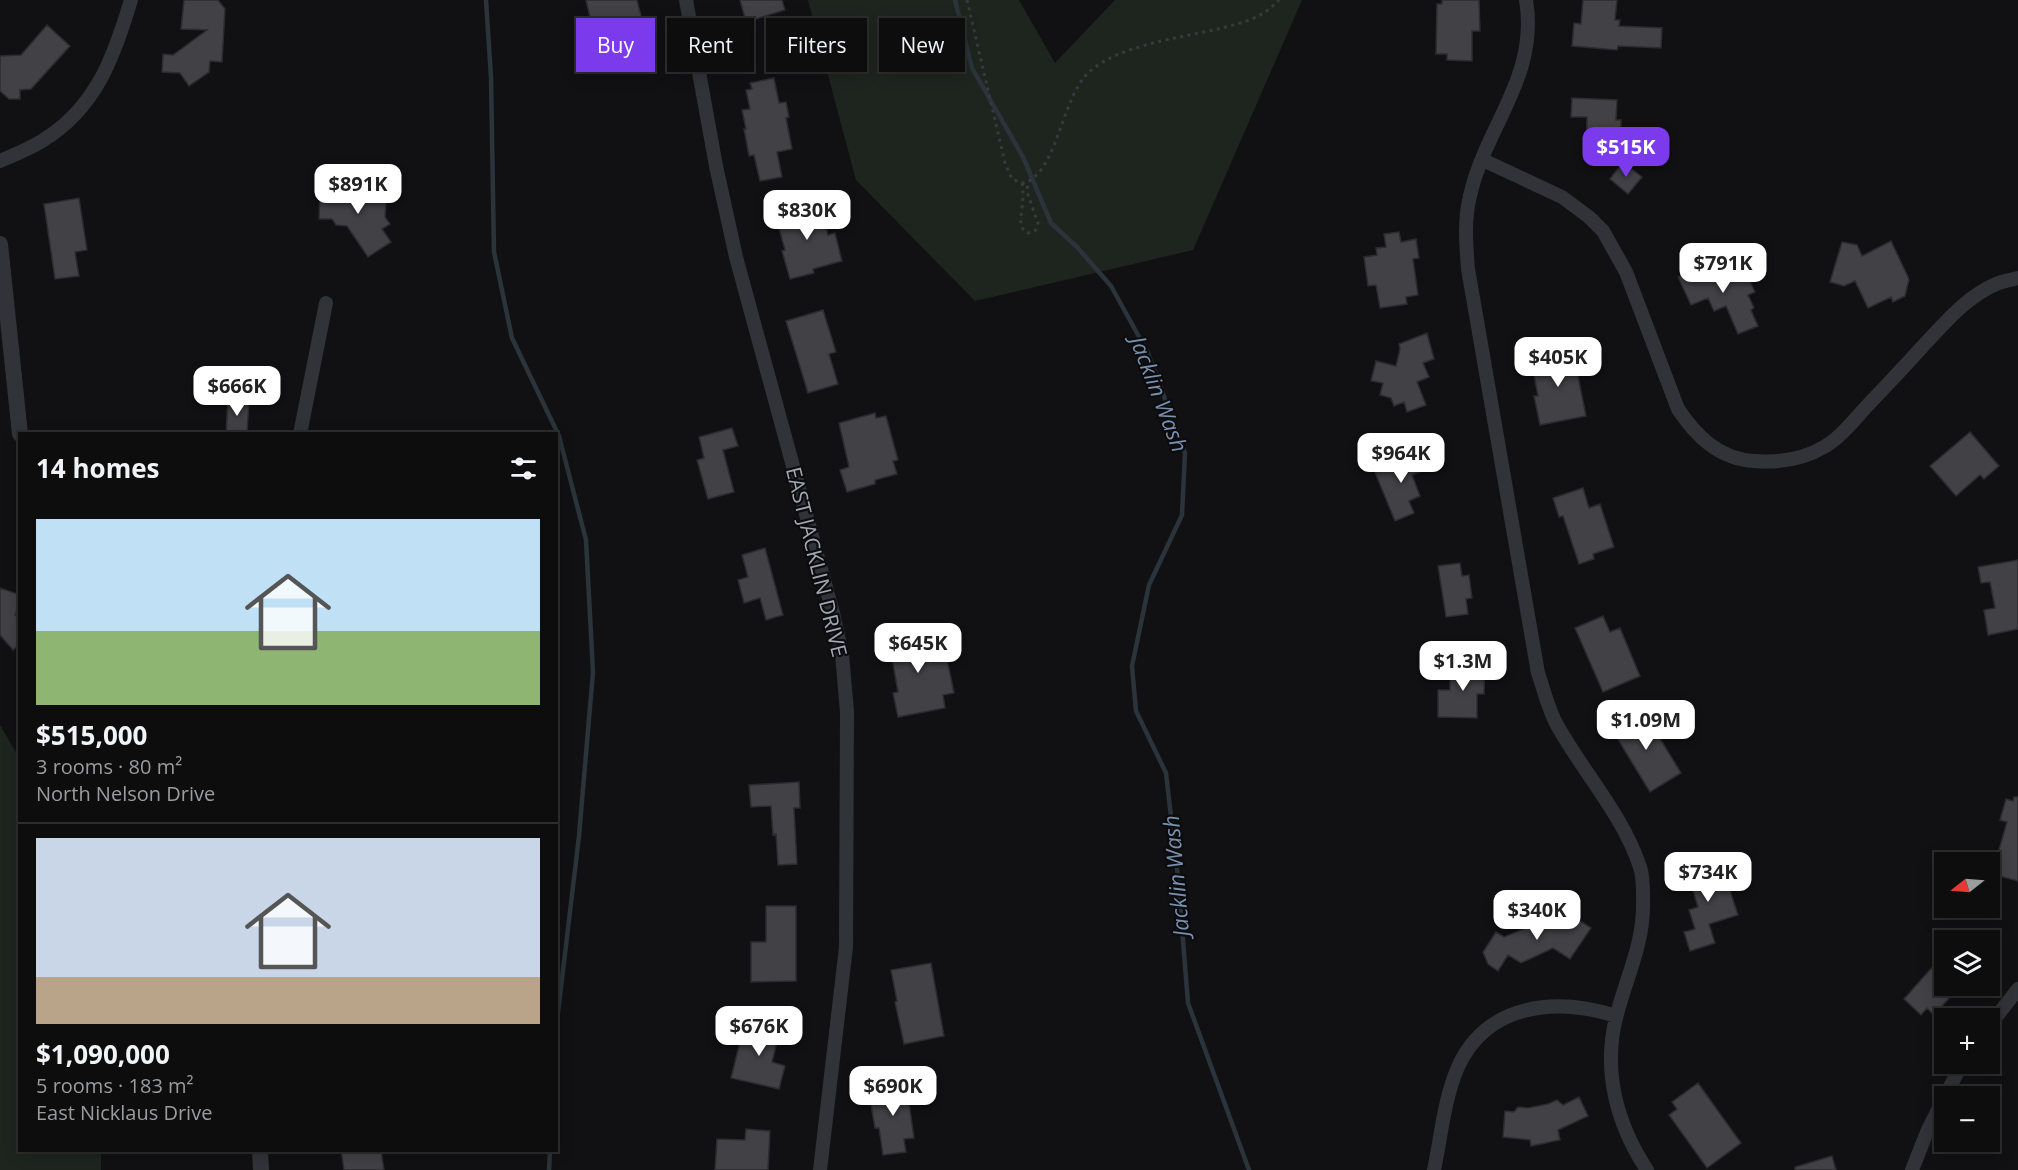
<!DOCTYPE html>
<meta charset="utf-8">
<style>
:root{--surface:#0d0d0e;--page:#161617;--text:#f1f3f6;--muted:#9a9c9e;--line:#2d2d2e;--accent:#7c3aed}
body{margin:0;font-family:"Open Sans",sans-serif;background:var(--page);color:var(--text);height:100vh;display:flex;flex-direction:column;font-size:22px;white-space:nowrap}
*{box-sizing:border-box;margin:0}
p{font-size:20px;color:var(--muted)}
.icon{flex:none;width:33px;height:33px;fill:none;stroke:currentColor;stroke-width:2;stroke-linecap:round;stroke-linejoin:round}
.map{position:relative;flex:1;overflow:hidden}
.side{position:absolute;left:18px;top:432px;width:540px;height:720px;display:flex;flex-direction:column;background:var(--surface);border-radius:0px;box-shadow:0 3px 15px #0003,0 0 0 2px var(--line)}
.side>*{flex:none}
.banner{position:absolute;left:576px;top:18px;width:570px;height:54px;display:flex;gap:12px}
.needle{width:39px;rotate:253deg}
.buttons{position:absolute;left:1934px;top:852px;display:grid;gap:12px}
.buttons a{display:grid;place-items:center;width:66px;height:66px;border-radius:0px;background:var(--surface);box-shadow:0 3px 15px #0003,0 0 0 2px var(--line);font-size:30px}
.price{position:absolute;translate:-50% -51px;padding:0 14px;border-radius:12px;background:#fff;color:#222;font-size:20px;line-height:39px;filter:drop-shadow(0 2px 3px #0008)}
.price::after{content:'';position:absolute;left:50%;top:36px;width:18px;height:14px;margin-left:-9px;background:inherit;clip-path:polygon(0 0,100% 0,50% 100%)}
.price.current{background:var(--accent);color:#fff}
ul{padding:0;list-style:none}
li{display:grid;align-content:center;gap:12px;height:318px;padding:0 18px}
li+li{border-top:2px solid var(--line)}
li span{display:grid;place-items:center;height:186px;border-radius:0px;color:#555}
li>.icon{margin-inline-start:auto}
span .icon{width:108px;height:108px;fill:#fffc;stroke-width:1}
li b{font-size:26px}
h2{display:flex;justify-content:space-between;align-items:center;height:72px;padding:0 18px;font-size:26px}
.tag{padding:0 21px;border-radius:0px;background:var(--surface);box-shadow:0 3px 15px #0003,0 0 0 2px var(--line);font-size:21px;line-height:54px}
.tag.current{background:var(--accent);color:#fff}
.map>svg:first-child{display:block}
.green{fill:#1e251f}
.lines{fill:none;stroke-linecap:round;stroke-linejoin:round}
.stream{stroke:#2b333b;stroke-width:4.5}
.building{fill:#414146;stroke:#2c2b2f;stroke-width:1.5}
.path{stroke:#383a3f;stroke-width:3;stroke-dasharray:3 4.5;stroke-linecap:butt}
.minor{stroke:#323338;stroke-width:14}
.tertiary{stroke:#323338;stroke-width:16}
.labels{text-anchor:middle;stroke-width:4.5;stroke-linejoin:round;paint-order:stroke}
.street-label{font-size:21px;fill:#a3a6b3;stroke:#0c0c0e}
.water-label{font-size:22px;font-style:italic;fill:#7991af;stroke:#0c0c0e}
</style>
<div class="map">
<svg width="2018" height="1170" viewBox="0 0 2018 1170">
<rect width="100%" height="100%" fill="#111113"/>
<path class="green" d="M808,0H1019L1055,63L1115,0H1302L1193,250L975,301L856,180Z
M0,725L20,759V1150L101,1151V1170H0Z"/>
<g class="lines">
<path class="stream" d="M486,0L491,77L494,252L512,338L559,436L586,540L593,672L579,836L556,1029
M955,0L972,68L1023,157L1051,223L1077,247L1111,286L1148,353L1185,453L1182,515L1149,585L1132,666L1136,711L1166,773L1178,878L1188,1003L1249,1170
M549,1170L550,1150"/>
</g>
<path class="building" d="M184,0H218L225,9L222,62L210,61L209,72L189,86L180,73L162,72L163,54L173,55L207,30L181,29Z
M586,0H637L642,20L617,26L620,38L608,41L606,32L594,35Z
M740,0H782L785,10L746,22Z
M1442,0H1479L1480,31H1472V61L1447,60V54H1436L1437,4H1442Z
M1583,0H1617L1615,20H1620L1619,26L1662,28L1661,48L1618,46L1617,50L1572,46L1574,23L1581,24Z
M47,25L70,46L31,89L20,90V99H9L0,91V56L21,55Z
M774,78L779,103L786,102L789,117L786,118L792,149L777,152L782,177L760,181L754,155L749,156L744,129H746L742,110L750,109L746,90L752,89L750,83Z
M1572,98L1617,100L1616,120H1621L1620,162L1586,160L1587,117H1571Z
M1623,162L1642,177L1628,194L1610,179Z
M320,187L387,191L385,217L390,224L382,229L391,242L368,257L347,226L336,225L332,219H319Z
M79,198L87,250L75,252L79,276L55,279L44,204Z
M820,203L828,235L835,233L842,261L813,269L814,273L790,279L782,251L785,250L775,214Z
M1399,232L1401,242L1416,239L1419,258L1413,259L1418,295L1406,297L1407,304L1380,308L1376,285L1368,286L1364,257L1377,255L1376,248L1386,247L1384,234Z
M1891,241L1909,279L1905,296L1893,302L1891,297L1868,308L1855,281L1844,286L1830,282L1842,242L1857,245L1862,256Z
M1708,264L1712,274L1726,268L1730,275L1744,269L1755,292L1748,295L1754,308L1751,310L1758,326L1738,334L1726,306L1714,311L1708,298L1691,305L1678,277Z
M823,310L836,352L829,354L838,384L808,393L786,321Z
M1427,333L1434,359L1423,363L1429,377L1417,382L1426,405L1407,412L1404,402L1394,406L1391,398L1380,395L1383,383L1371,381L1376,361L1396,366L1400,349L1399,344Z
M1573,351L1586,416L1540,425L1534,396H1538L1531,359Z
M228,399L249,400L247,434H226Z
M875,413L876,418L886,416L898,460L893,461L897,474L875,480V484L847,492L840,470L849,467L839,423Z
M732,428L738,446L723,450L734,492L708,499L697,460L704,458L699,437Z
M1970,432L1999,466L1984,479L1980,475L1956,496L1930,466Z
M1420,451L1427,469L1412,475L1420,496L1409,501L1414,513L1395,521L1374,470Z
M1583,488L1589,508L1600,504L1614,547L1593,554L1594,559L1579,564L1563,516L1559,517L1553,498Z
M765,548L783,615L766,620L760,598L744,603L738,580L748,577L742,555Z
M2018,560V629L1988,635L1984,610L1995,608L1990,582L1981,583L1978,567Z
M1460,563L1462,576L1469,575L1472,598L1466,599L1468,614L1446,617L1438,566Z
M0,588L20,595V603L15,615L20,619V644L13,650L0,635Z
M1603,616L1610,632L1620,628L1640,676L1603,692L1575,628Z
M926,627L933,662L947,659L954,693L943,695L945,708L898,717L893,693L898,692L888,635Z
M1467,661H1485L1484,694H1477V718L1438,717V690H1450V671H1466Z
M1635,713L1639,720L1649,714L1659,730L1656,732L1681,773L1650,792L1611,728Z
M799,782L800,808H794L797,864L778,865L776,834L773,835L771,806L751,807L749,785Z
M2014,797H2018V881L1992,874L2007,822L2000,820L2006,799L2013,801Z
M1710,857L1717,878L1725,875L1738,915L1709,924L1715,943L1690,951L1684,932L1695,929L1689,910L1698,907L1689,877L1692,876L1688,864Z
M766,906H796V981L751,982V942H766Z
M1565,911L1591,928L1570,959L1553,948L1521,963L1508,955L1498,971L1488,964L1483,952L1496,932L1504,937L1543,921L1554,928Z
M1944,954V986H1960L1934,1015L1927,1008L1921,1015L1904,999Z
M931,963L944,1036L904,1044L895,1002L897,1001L891,970Z
M761,1021L781,1026L772,1062L785,1066L779,1089L731,1078L743,1030L758,1034Z
M906,1082L914,1138L904,1139L906,1152L883,1155L879,1128H875L871,1105L878,1104L875,1086Z
M1698,1083L1741,1143L1707,1168L1669,1115L1677,1109L1672,1102Z
M1579,1097L1588,1116L1558,1130L1560,1140L1531,1146L1530,1140L1503,1137L1505,1111L1514,1112L1518,1107L1528,1108L1548,1104L1557,1100L1563,1105Z
M746,1129L770,1131L768,1170H715L717,1139L745,1140Z
M341,1150H381L384,1170H344Z
M1832,1156L1836,1170H1795V1167Z"/>
<g class="lines">
<path class="path" d="M967,0L1005,163L1012,179C1018,181 1023,185 1029,181C1058,164 1063,97 1088,73C1118,45 1179,38 1218,29C1234,25 1252,21 1265,12C1270,9 1275,4 1279,0
M1022,183C1025,198 1020,212 1021,227L1028,233L1035,231L1038,223L1028,195L1027,183"/>
<path class="minor" d="M686,0L716,166L736,257L833,613L842,654L847,712L846,947L820,1170
M1526,0C1539,77 1485,127 1470,196C1464,220 1466,244 1468,269L1538,673C1544,690 1548,709 1557,725C1583,772 1623,815 1640,867C1644,878 1643,895 1643,907C1643,944 1626,979 1617,1014C1602,1069 1616,1123 1647,1170
M1483,160L1562,197L1589,217L1603,231L1626,272L1678,409C1696,436 1719,459 1754,461C1779,463 1802,460 1824,447C1841,437 1854,420 1867,406C1886,386 1905,366 1923,346C1945,323 1966,297 1996,284C2003,281 2011,280 2018,278
M0,161C14,155 29,149 42,141C96,108 114,57 131,0
M300,434L326,303
M1989,1026L2018,989
M1945,1096L1962,1064
M1434,1170C1441,1137 1444,1099 1458,1067C1487,1003 1556,997 1616,1016
M1912,1170L1927,1132L1944,1098"/>
<path class="tertiary" d="M0,244L20,434
M260,1150L261,1170"/>
</g>
<g class="labels">
<g class="street-label">
<text transform="translate(816 562) rotate(76)" y="7">EAST JACKLIN DRIVE</text>
</g>
<g class="water-label">
<text transform="translate(1159 394) rotate(69)" y="8">Jacklin Wash</text>
<text transform="translate(1176 876) rotate(-95)" y="8">Jacklin Wash</text>
</g>
</g>
</svg>
<div class="buttons">
<a><svg class="needle" viewBox="-14 -14 28 28"><path d="M0-13l5 13h-10z" fill="#e53935"/><path d="M0 13l5-13h-10z" fill="#9a9c9e"/></svg></a>
<a><svg class="icon" aria-label="layers" viewBox="0 0 24 24"><path d="M12 4l9 5-9 5-9-5zM3 14l9 5 9-5"/></svg></a>
<a>+</a>
<a>−</a>
</div>
<b class="price current" style="left:1626px;top:178px">$515K</b>
<b class="price" style="left:358px;top:215px">$891K</b>
<b class="price" style="left:807px;top:241px">$830K</b>
<b class="price" style="left:1723px;top:294px">$791K</b>
<b class="price" style="left:1558px;top:388px">$405K</b>
<b class="price" style="left:237px;top:417px">$666K</b>
<b class="price" style="left:1401px;top:484px">$964K</b>
<b class="price" style="left:918px;top:674px">$645K</b>
<b class="price" style="left:1463px;top:692px">$1.3M</b>
<b class="price" style="left:1646px;top:751px">$1.09M</b>
<b class="price" style="left:1708px;top:903px">$734K</b>
<b class="price" style="left:1537px;top:941px">$340K</b>
<b class="price" style="left:759px;top:1057px">$676K</b>
<b class="price" style="left:893px;top:1117px">$690K</b>
<div class="banner">
<a class="tag current">Buy</a>
<a class="tag">Rent</a>
<a class="tag">Filters</a>
<a class="tag">New</a>
</div>
<section class="side">
<h2>14 homes<svg class="icon" aria-label="filters" viewBox="0 0 24 24"><path d="M4 7h16M4 17h16"/><circle cx="9" cy="7" r="2"/><circle cx="15" cy="17" r="2"/></svg></h2>
<ul>
<li><span style="background:linear-gradient(#bfe0f5 60%,#8fb573 0)"><svg class="icon" aria-label="home" viewBox="0 0 24 24"><path d="M3 11l9-7 9 7M6 9v11h12V9"/></svg></span><div><b>$515,000</b><p>3 rooms · 80 m²</p><p>North Nelson Drive</p></div></li>
<li><span style="background:linear-gradient(#c9d6e8 75%,#b9a48a 0)"><svg class="icon" aria-label="home" viewBox="0 0 24 24"><path d="M3 11l9-7 9 7M6 9v11h12V9"/></svg></span><div><b>$1,090,000</b><p>5 rooms · 183 m²</p><p>East Nicklaus Drive</p></div></li>
</ul>
</section>
</div>
